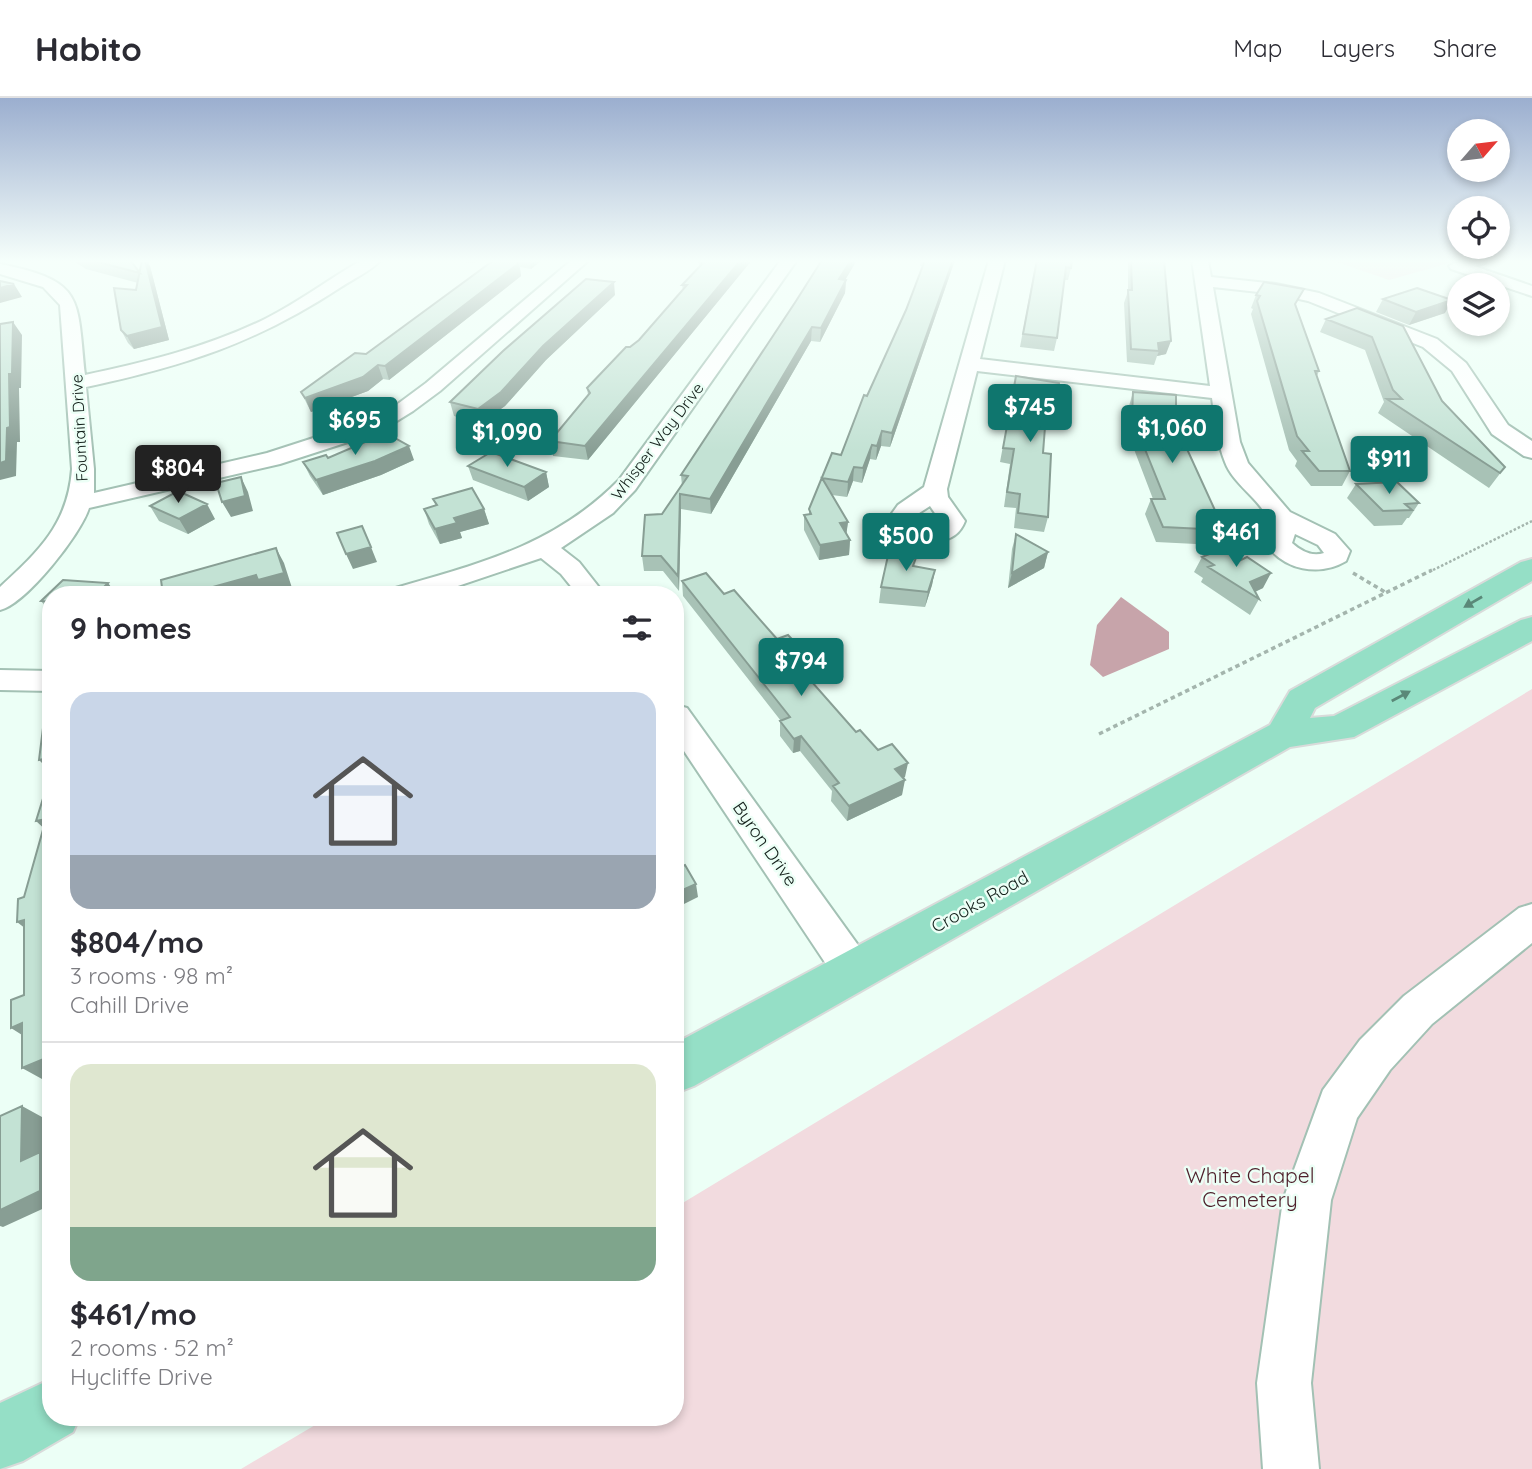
<!DOCTYPE html>
<meta charset="utf-8">
<style>
:root{--surface:#fff;--page:#f7f7f7;--text:#2b2b33;--muted:#7c7c81;--line:#e1e1e2;--accent:#0f766e}
body{margin:0;font-family:Quicksand,sans-serif;background:var(--page);color:var(--text);height:100vh;display:flex;flex-direction:column;font-size:26px;white-space:nowrap}
*{box-sizing:border-box;margin:0}
p{font-size:23px;color:var(--muted)}
.icon{flex:none;width:38px;height:38px;fill:none;stroke:currentColor;stroke-width:2;stroke-linecap:round;stroke-linejoin:round}
.map{position:relative;flex:1;overflow:hidden}
.details{position:absolute;left:42px;top:488px;width:642px;height:840px;display:flex;flex-direction:column;background:var(--surface);border-radius:28px;box-shadow:0 4px 10px #0003}
.details>*{flex:none}
.needle{width:46px;rotate:62deg}
.fabs{position:absolute;left:1447px;top:21px;display:grid;gap:14px}
.fabs a{display:grid;place-items:center;width:63px;height:63px;border-radius:50%;background:var(--surface);box-shadow:0 4px 10px #0003;font-size:35px}
.price{position:absolute;translate:-50% -60px;padding:0 16px;border-radius:7px;background:var(--accent);color:#fff;font-size:23px;line-height:46px;filter:drop-shadow(0 2px 4px #0008)}
.price::after{content:'';position:absolute;left:50%;top:42px;width:21px;height:16px;margin-left:-10px;background:inherit;clip-path:polygon(0 0,100% 0,50% 100%)}
.price.selected{background:#222;color:#fff}
ul{padding:0;list-style:none}
li{display:grid;align-content:center;gap:14px;height:371px;padding:0 28px}
li+li{border-top:2px solid var(--line)}
li span{display:grid;place-items:center;height:217px;border-radius:21px;color:#555}
li>.icon{margin-inline-start:auto}
span .icon{width:126px;height:126px;fill:#fffc;stroke-width:1}
li b{font-size:30px}
h2{display:flex;justify-content:space-between;align-items:center;height:84px;padding:0 28px;font-size:30px}
header{display:flex;align-items:center;gap:42px;box-sizing:border-box;height:98px;padding:0 35px;background:var(--surface);border-bottom:2px solid var(--line)}
header strong{font-size:33px}
nav{display:flex;gap:38px;margin-inline-start:auto;font-size:24px}
.map>svg:first-child{display:block}
.green{fill:#f2dbdf}
.water{fill:#c7a4aa}
.lines{fill:none;stroke-linecap:round;stroke-linejoin:round}
.minor-casing{stroke:#a3c1b4;stroke-width:4}
.major-casing{stroke:#d9dbda;stroke-width:4}
.path-far1{stroke:#a4b5ad;stroke-width:2.5;stroke-dasharray:2.5 2;stroke-linecap:butt}
.path{stroke:#a4b5ad;stroke-width:3.5;stroke-dasharray:4.5 3.5;stroke-linecap:butt}
.minor{fill:#fff;fill-rule:evenodd}
.major{fill:#95dfc6;fill-rule:evenodd}
.wall{fill:#a8c2b6}
.shaded-wall{fill:#889e94}
.building{fill:#c3e2d4;stroke:#889e94;stroke-width:2}
.oneway{fill:#5a8878}
.labels{text-anchor:middle;stroke-width:5;stroke-linejoin:round;paint-order:stroke}
.far-street-label{font-size:16px;fill:#121e19;stroke:#ecfff6}
.street-label{font-size:18px;fill:#121e19;stroke:#ecfff6}
.near-park-label{font-size:21px;fill:#4e1f2a;stroke:#ecfff6}
</style>
<header>
<strong>Habito</strong>
<nav><a>Map</a><a>Layers</a><a>Share</a></nav>
</header>
<div class="map">
<svg width="1532" height="1371" viewBox="0 0 1532 1371">
<rect width="100%" height="100%" fill="#ecfff6"/>
<path class="green" d="M1331,162H1460L1389,182Z
M1532,591V1371H241L327,1320H676V1109Z"/>
<path class="water" d="M1121,499L1169,534V551L1103,579L1090,567L1097,527Z"/>
<g class="lines">
<g class="minor-casing">
<path id="minor" d="M362,162H381C371,173 353,181 341,189C256,245 184,268 86,289L94,371V395L267,355L363,324L399,305L426,285L572,162H589L440,293L413,313L379,334L280,366L89,410C81,436 26,506 0,512V489C39,453 68,426 72,371L60,207L43,189L0,176V166C85,183 77,200 85,277C146,264 208,249 265,221C299,204 329,181 362,162Z
M781,162H797L635,392L613,415L561,450L579,464L605,497H578L561,476L541,460L431,497H389L392,491C478,466 554,448 619,382Z
M989,162H1005L980,261L1210,288L1192,162H1208L1211,179L1276,186L1319,195L1437,241L1466,265L1508,327L1532,343V360L1524,358L1492,336L1452,273L1423,249L1308,203L1276,196L1213,189L1240,344L1248,365L1290,414L1335,436L1350,453L1346,463C1319,479 1284,472 1266,446C1281,408 1237,396 1225,364C1217,344 1215,322 1212,300L977,273L947,391L948,399L965,423C955,450 925,444 902,438L888,421L898,407L924,389ZM930,408L941,424L933,429L919,427L913,419ZM1295,436L1318,447L1324,455C1312,459 1301,453 1292,445Z
M1462,162H1487L1485,165L1474,168L1532,188V198L1451,171L1449,168Z
M0,572L51,573V593L0,592Z
M676,607L687,610L868,861L874,874L868,887L854,892L840,887L676,641Z
M1532,806V845L1432,926L1390,972L1357,1020L1331,1102L1311,1285L1319,1371H1263L1257,1285L1283,1102L1323,992L1360,942L1404,898L1519,810Z"/>
</g>
<g class="major-casing">
<path id="major" d="M1532,461V483L1315,610L1310,620L1334,618L1521,522L1532,519V543L1354,639L1290,649L694,988L676,995V945L1270,627L1290,593L1521,464Z
M51,1281V1320H79L73,1334L23,1363L0,1371V1305Z"/>
</g>
<path class="path-far1" d="M1429,474L1532,423"/>
<path class="path" d="M1353,475L1385,494
M1099,636L1432,472"/>
<use href="#minor" class="minor"/>
<use href="#major" class="major"/>
</g>
<path class="wall" d="M72,162H130L140,175L150,168L169,242L134,251L128,245L121,232L136,192L138,185L86,171Z
M439,162H474L475,165Z
M489,162H542L531,171L520,169L521,178L389,282L383,281L368,293L311,314L301,294L366,256L490,165Z
M752,162L588,362L553,358L550,343L588,297L587,290L639,242L683,192L682,187L699,169V164Z
M822,162H857L845,182H846L845,195L820,244L811,243L711,416L681,411L679,493L663,473H644L642,458L662,416L682,388L681,377L796,203Z
M921,162H955L890,349L881,348L876,362L870,361L862,385L853,383L847,399L832,397L848,424L846,436L850,442L849,457L819,462L804,432V417H809V411L832,355L841,357L906,212L923,168H920Z
M1036,162L1071,170L1068,182H1064L1057,240L1054,253L1020,249Z
M1128,162H1164L1166,256L1157,258L1154,267L1127,264L1124,205L1128,193Z
M615,197L546,262L505,308L481,325L454,318L450,304Z
M1256,197L1296,207L1319,273L1317,278L1350,373L1342,388H1311L1295,368L1297,363L1289,352L1251,216L1253,211L1251,210Z
M1383,201L1445,215L1409,227L1376,214Z
M1357,210L1442,303L1505,369L1489,390L1378,315L1384,304L1365,252L1320,234L1326,221Z
M1016,278L1057,304L1053,318L1046,317L1043,355L1048,419L1044,434L1014,430L1016,410L1004,409L1010,366L1000,364Z
M1133,294L1176,327L1224,432L1216,447L1156,444L1145,416L1151,401H1153L1127,333L1129,308Z
M328,360L414,362L381,377L323,397L310,378L303,364Z
M468,368L546,374L549,389L528,403L473,382Z
M1356,386L1419,405L1409,420H1407L1402,427L1374,428L1347,400Z
M433,401L484,411L489,426L460,434L462,440L440,446L429,426L424,411L436,408Z
M150,408L215,421L188,436L159,423Z
M1016,436L1048,454L1044,470L1008,490L1012,451Z
M1202,459L1239,463L1263,490L1255,494L1259,501L1250,517L1201,484L1203,480L1194,474Z
M915,469L935,472L932,487L925,509L879,505L881,489Z
M63,482L108,485L117,497H51V515L41,503Z
M682,483L724,496L777,541L803,553L802,568L799,569L856,634L878,652L905,679L903,680L902,697L847,723L831,703L832,693L800,653L793,655L780,638V623H781L683,498Z"/>
<path class="shaded-wall" d="M145,162H147L150,168L169,242L134,251L127,238Z
M529,162H542L531,171Z
M741,162H752L588,362L585,348Z
M851,162H857L838,194L839,181Z
M953,162H955L890,349L892,335Z
M519,165L521,178L389,282L385,268Z
M846,182L845,195L820,244L821,230Z
M614,184L615,197L546,262L505,308L481,325L478,311L543,248Z
M14,186L22,199L0,205V190Z
M1452,202L1445,215L1409,227L1416,214Z
M13,224L22,237L21,290H19L20,344H17L16,378L0,382V365L9,276Z
M812,229L811,243L711,416L710,401Z
M1171,243L1166,256L1157,258L1159,253L1158,245Z
M378,267L383,281L368,293L311,314L305,300Z
M882,333L881,348L876,362L877,348Z
M872,347L870,361L862,385L863,370Z
M409,348L414,362L381,377L323,397L316,382Z
M854,369L853,383L847,399L848,384Z
M546,374L549,389L528,403L524,389Z
M241,379L248,394L253,413L231,419L222,404Z
M680,396L681,411L679,493L678,478Z
M207,406L215,421L188,436L179,421Z
M484,411L489,426L460,434L462,440L440,446L435,431L454,420Z
M848,424L846,439L840,425Z
M850,442L849,457L819,462L820,447Z
M371,449L377,464L353,471L346,456Z
M276,450L284,465L292,490L268,497H266L264,493L249,497H191V495Z
M1048,454L1044,470L1008,490L1012,475Z
M935,472L932,487L925,509L928,494Z
M1271,475L1263,490L1250,496V484Z
M108,485L117,497H96Z
M803,553L802,568L789,574V558Z
M801,638L800,653L793,655L794,641Z
M48,660L51,674L39,662Z
M908,665L905,679L892,686L895,671Z
M905,682L902,697L847,723L849,708Z
M46,721L51,737L36,723Z
M696,786L698,799L676,810V795Z
M24,822L35,838L17,824Z
M22,925L30,942L11,930Z
M51,958V978L42,981L22,970Z
M22,1008L42,1019V1055L51,1059V1107L3,1129L0,1128V1112L21,1063Z"/>
<path class="building" d="M90,162H130L140,175Z
M142,162H145L162,229L127,238L121,232L114,190L136,192Z
M494,162H516L519,165L385,268L378,267L363,279L305,300L301,294L355,255L366,256Z
M701,162H741L585,348L550,343L590,295L587,290L626,249H630L639,242L687,187H682L703,165L699,164Z
M822,162H851L839,181L846,182L821,230L812,229L710,401L680,396L678,478L661,458H642L645,417L662,416L688,378L681,377L796,203Z
M925,162H953L892,335L882,333L877,348L872,347L863,370L854,369L848,384L822,380L848,424L840,425L850,442L820,447L804,417L811,416L809,411L832,355L841,357L864,297L867,298L906,212Z
M1037,162H1072L1071,170L1066,169L1057,240L1023,236Z
M1131,162H1164L1171,243L1158,245L1159,253L1131,251L1128,192H1132Z
M586,181L614,184L543,248L501,294L478,311L450,304L503,253Z
M0,183L14,186L0,190Z
M1264,184L1304,191L1295,206L1319,273H1315L1350,373H1319L1302,353H1309L1297,338L1257,203L1260,198L1256,197Z
M1417,190L1452,202L1416,214L1383,201Z
M1357,210L1403,228L1442,303L1505,369L1500,375L1387,301H1402L1393,292L1372,239L1326,221Z
M13,224L12,276H9L10,329L7,330L6,363L0,365V226Z
M1016,278L1059,285L1057,304L1047,303L1043,355L1051,356L1048,419L1018,415L1020,396L1007,394L1014,351L1003,350Z
M1133,294L1176,297V327L1224,432L1163,429L1151,401H1165L1132,319Z
M386,335L409,348L375,363L316,382L303,364L326,357L328,360Z
M491,354L546,374L524,389L468,368Z
M241,379L245,398L222,404L216,385Z
M1397,384L1419,405L1405,406L1412,412L1383,413L1356,386Z
M472,390L484,411L454,420L457,425L435,431L424,411L437,407L433,401Z
M178,393L207,406L179,421L150,408Z
M362,428L371,449L346,456L337,435Z
M1016,436L1048,454L1012,475Z
M1231,447L1239,463L1247,459L1271,475L1250,484L1259,501L1208,469L1214,467L1202,459Z
M276,450L284,475L258,482L256,477L191,495V497H163L161,482Z
M889,453L917,457L913,468L935,472L928,494L881,489Z
M706,475L724,496L734,492L777,541L788,537L803,553L789,558L856,634L860,632L878,652L892,646L908,665L895,671L905,682L849,708L833,688L839,685L801,638L794,641L780,623L790,619L682,483Z
M63,482L108,485L96,497H51V504L41,503Z
M497,491L501,497H479Z
M51,628V958L22,970V925L11,930V902L24,897V822L17,824L18,801L24,799L46,721L36,723L45,694L48,660L39,662L43,630Z
M685,767L696,786L676,795V771Z
M22,1008L21,1063L40,1054V1093L0,1112V1018Z"/>
<defs><path id="oneway-solid" d="M-6-.8H1V-3.2L6.5 0L1 3.2V.8H-6Z" transform="scale(1.75)"/></defs>
<g class="oneway">
<use href="#oneway-solid" transform="translate(1473 504) rotate(150)"/>
<use href="#oneway-solid" transform="translate(1401 598) rotate(-28)"/>
</g>
<linearGradient id="sky" x2="0" y2="1"><stop stop-color="#9baecf"/><stop offset="0.46" stop-color="#f6fffb"/><stop offset="1" stop-color="#f6fffb" stop-opacity="0"/></linearGradient>
<rect width="1532" height="354" fill="url(#sky)"/>
<g class="labels">
<g class="far-street-label">
<text transform="translate(79 330) rotate(-93)" y="6">Fountain Drive</text>
<text transform="translate(657 343) rotate(-53)" y="6">Whisper Way Drive</text>
</g>
<g class="street-label">
<text transform="translate(765 746) rotate(55)" y="6">Byron Drive</text>
<text transform="translate(980 804) rotate(-29)" y="6">Crooks Road</text>
</g>
<g class="near-park-label">
<text x="1250" y="1085">White Chapel<tspan x="1250" dy="24">Cemetery</tspan></text>
</g>
</g>
</svg>
<div class="fabs">
<a><svg class="needle" viewBox="-14 -14 28 28"><path d="M0-13l5 13h-10z" fill="#e53935"/><path d="M0 13l5-13h-10z" fill="#7c7c81"/></svg></a>
<a><svg class="icon" aria-label="locate" viewBox="0 0 24 24"><circle cx="12" cy="12" r="6"/><path d="M12 2v4M12 18v4M2 12h4M18 12h4"/></svg></a>
<a><svg class="icon" aria-label="layers" viewBox="0 0 24 24"><path d="M12 4l9 5-9 5-9-5zM3 14l9 5 9-5"/></svg></a>
</div>
<b class="price" style="left:1030px;top:346px">$745</b>
<b class="price" style="left:355px;top:359px">$695</b>
<b class="price" style="left:1172px;top:367px">$1,060</b>
<b class="price" style="left:507px;top:371px">$1,090</b>
<b class="price" style="left:1389px;top:398px">$911</b>
<b class="price selected" style="left:178px;top:407px">$804</b>
<b class="price" style="left:1236px;top:471px">$461</b>
<b class="price" style="left:906px;top:475px">$500</b>
<b class="price" style="left:801px;top:600px">$794</b>
<section class="details">
<h2>9 homes<svg class="icon" aria-label="filters" viewBox="0 0 24 24"><path d="M4 7h16M4 17h16"/><circle cx="9" cy="7" r="2"/><circle cx="15" cy="17" r="2"/></svg></h2>
<ul>
<li><span style="background:linear-gradient(#c9d6e8 75%,#9aa5b1 0)"><svg class="icon" aria-label="home" viewBox="0 0 24 24"><path d="M3 11l9-7 9 7M6 9v11h12V9"/></svg></span><div><b>$804/mo</b><p>3 rooms · 98 m²</p><p>Cahill Drive</p></div></li>
<li><span style="background:linear-gradient(#dfe7d0 75%,#7fa58c 0)"><svg class="icon" aria-label="home" viewBox="0 0 24 24"><path d="M3 11l9-7 9 7M6 9v11h12V9"/></svg></span><div><b>$461/mo</b><p>2 rooms · 52 m²</p><p>Hycliffe Drive</p></div></li>
</ul>
</section>
</div>
